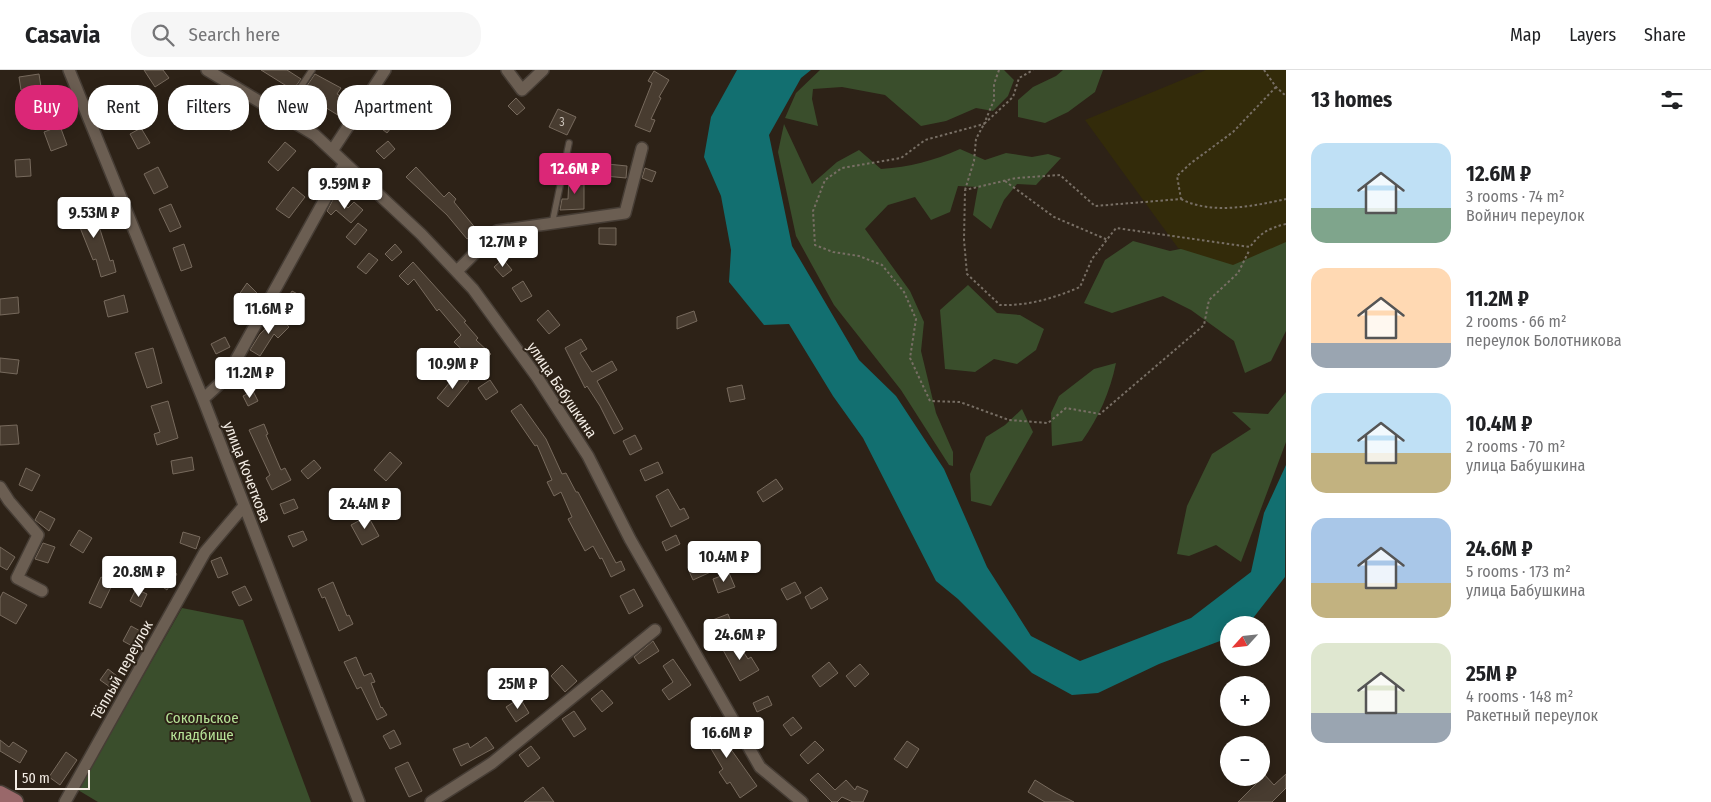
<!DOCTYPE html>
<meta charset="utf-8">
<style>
:root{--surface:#fff;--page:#f6f6f6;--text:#202124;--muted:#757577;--line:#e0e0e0;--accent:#db2777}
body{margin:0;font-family:"Fira Sans Condensed",sans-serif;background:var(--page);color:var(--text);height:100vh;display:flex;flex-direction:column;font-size:19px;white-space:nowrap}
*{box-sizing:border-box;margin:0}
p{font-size:16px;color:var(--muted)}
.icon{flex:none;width:28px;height:28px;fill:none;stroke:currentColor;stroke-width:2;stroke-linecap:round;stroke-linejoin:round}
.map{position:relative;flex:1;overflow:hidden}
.side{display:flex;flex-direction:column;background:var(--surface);width:425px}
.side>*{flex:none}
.banner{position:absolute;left:15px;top:15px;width:475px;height:45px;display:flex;gap:10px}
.needle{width:32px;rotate:243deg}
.controls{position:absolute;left:1220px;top:546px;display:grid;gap:10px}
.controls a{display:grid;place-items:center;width:50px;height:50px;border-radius:50%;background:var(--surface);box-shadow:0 2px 12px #0003;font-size:25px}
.scale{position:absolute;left:15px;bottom:12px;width:75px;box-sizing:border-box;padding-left:5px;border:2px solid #f4ede5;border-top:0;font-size:14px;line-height:18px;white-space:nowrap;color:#f4ede5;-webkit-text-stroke:4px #2d2217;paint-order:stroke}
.price{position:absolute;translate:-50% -42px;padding:0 11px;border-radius:5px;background:#fff;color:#222;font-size:16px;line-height:32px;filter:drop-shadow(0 1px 2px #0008)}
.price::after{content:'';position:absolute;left:50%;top:30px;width:15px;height:11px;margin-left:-8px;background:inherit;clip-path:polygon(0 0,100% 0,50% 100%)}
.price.active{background:var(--accent);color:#fff}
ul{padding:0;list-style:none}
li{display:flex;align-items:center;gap:15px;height:125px;padding:0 25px}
li span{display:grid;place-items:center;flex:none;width:140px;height:100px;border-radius:15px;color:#555}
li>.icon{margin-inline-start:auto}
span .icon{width:60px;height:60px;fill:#fffc;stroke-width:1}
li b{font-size:21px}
h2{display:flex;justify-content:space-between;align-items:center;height:60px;padding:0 25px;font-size:21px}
.pill{padding:0 18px;border-radius:20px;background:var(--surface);box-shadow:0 2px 12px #0003;font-size:18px;line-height:45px}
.pill.active{background:var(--accent);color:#fff}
header{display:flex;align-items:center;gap:30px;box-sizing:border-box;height:70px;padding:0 25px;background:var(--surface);border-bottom:1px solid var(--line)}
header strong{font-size:24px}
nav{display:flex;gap:28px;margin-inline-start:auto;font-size:18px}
.search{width:350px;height:45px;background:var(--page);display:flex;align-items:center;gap:12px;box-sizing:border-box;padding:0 18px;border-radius:20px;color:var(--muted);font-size:19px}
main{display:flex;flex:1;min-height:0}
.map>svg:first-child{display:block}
.green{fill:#3a4e2c}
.sand{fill:#332b0a}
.water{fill:#126f70}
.building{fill:#483c30;stroke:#776a5d}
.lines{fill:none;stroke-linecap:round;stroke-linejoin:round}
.lane-casing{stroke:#463d35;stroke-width:8}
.street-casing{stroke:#463d35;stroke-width:14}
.primary-casing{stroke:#463d35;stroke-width:19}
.path{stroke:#786f65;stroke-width:2;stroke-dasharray:2.5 2.5;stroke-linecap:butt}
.lane{stroke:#6b5e52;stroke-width:5.5}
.street{stroke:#6b5e52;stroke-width:11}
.primary{stroke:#99686a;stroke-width:16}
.labels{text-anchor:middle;stroke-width:4;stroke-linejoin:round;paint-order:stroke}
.number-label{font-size:12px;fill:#c9c1b8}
.street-label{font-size:15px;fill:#f4ede5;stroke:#2d2217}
.park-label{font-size:15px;fill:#b5e196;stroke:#2d2217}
</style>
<header>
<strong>Casavia</strong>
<div class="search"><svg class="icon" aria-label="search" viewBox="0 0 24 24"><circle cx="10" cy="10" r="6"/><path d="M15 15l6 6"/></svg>Search here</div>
<nav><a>Map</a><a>Layers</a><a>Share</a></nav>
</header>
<main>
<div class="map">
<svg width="1286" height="732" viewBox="0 0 1286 732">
<rect width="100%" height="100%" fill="#2d2217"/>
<path class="green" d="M820,0H1004L1014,10L1008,26L993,41L976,38L946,51L921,56L885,25L842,17L813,19L812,29L818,56L785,48L796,23Z
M1063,0H1103L1095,22L1068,42L1045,53L1018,47V30L1033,17L1056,6Z
M784,54L812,114L837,92L859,80L881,99C910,97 933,91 960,79L985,90L1006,83L1032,87L1048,84L1061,88L1036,115L1017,114L1004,130L991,159L973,145L978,117L958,116L950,142L931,150L915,127L888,135L865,159L910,221L924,252L921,281L936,343L953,382V396L949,395L901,320L834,235L796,166L778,82Z
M1286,158V261L1271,291L1245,303L1234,271L1191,240L1163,226L1112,243L1084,233L1105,190L1133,171L1170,181Z
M968,215L997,243L1020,245L1044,259L1036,280L1017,294L994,289L975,302L945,299L940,240Z
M1116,293C1110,322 1099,347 1082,371L1052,376L1051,343L1059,326L1094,299Z
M1286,322V372L1241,492L1216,475L1189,486L1177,484L1187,436L1212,384L1251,359L1232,342L1268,344Z
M1022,339L1033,362L991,436L971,431L970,404L986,367L1005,355Z
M182,538L243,550L311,732H98L78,720Z"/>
<path class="sand" d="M1206,0H1286V172L1233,195L1178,178L1085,50Z"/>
<path class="water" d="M737,0H811L801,8L769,65L792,176L859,290L896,326L944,399L987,497L1031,566L1080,591L1191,548L1251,502L1264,443L1286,395L1285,507L1250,552L1246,555H1229L1228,568L1159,594L1098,623L1072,625L1032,603L958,529L936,511L863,368L833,326L789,254L764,255L729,212L731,180L721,126L704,87L711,47Z"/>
<path class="building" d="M144,0H163L169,8L155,17Z
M261,0H287L301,9L293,20Z
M654,1L669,10L659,27L661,28L651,49L655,50L650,62L635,56L652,13L648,11Z
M39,4L41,17L21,20L19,7Z
M315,4L341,18L337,24L351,32L341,47L302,23Z
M120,16L126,34L111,39L105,21Z
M191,28L205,39L194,53L181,42Z
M516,28L525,38L517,45L508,36Z
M41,31L44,44L21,49L18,37Z
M227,35L242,49L231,61L216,47Z
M392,36L402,44L387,63L377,55Z
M558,39L576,47L567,65L549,57Z
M60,56L67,75L51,81L44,62Z
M141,58L150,73L138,79L130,64Z
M388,71L395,79L384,89L376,81Z
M285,72L296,81L278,101L268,92Z
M30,89L31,106L16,107L15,90Z
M607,94L627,96L626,108L605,106Z
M158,97L168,117L154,124L144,104Z
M416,97L444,127L449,122L456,129L454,132L477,160L467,169L447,145L406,107Z
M645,98L656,102L652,112L642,108Z
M569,107L584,108V139L560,140L562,129H568Z
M293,117L305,127L289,148L276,139Z
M335,126L348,138L354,132L363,140L351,153L336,140L331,145L327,141Z
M92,134L110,191L113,190L116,202L101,207L96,189L93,190L73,140Z
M171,134L181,157L170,162L159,139Z
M358,153L367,160L355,175L346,167Z
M599,158H616V175L599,174Z
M523,171L525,181L508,185L506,174Z
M184,174L192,197L181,201L173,178Z
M395,174L402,182L392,191L385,184Z
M369,183L378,190L366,204L357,197Z
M503,189L512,200L503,207L494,197Z
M413,192L466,251L464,252L478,268L476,270L491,284L479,296L454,272L461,265L439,239L437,241L414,209L408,215L399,206Z
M523,211L532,226L521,232L512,218Z
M247,213L257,223L247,237L236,229Z
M292,221L305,228L296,242L284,234Z
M124,225L128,242L108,247L104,231Z
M18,227L19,243L0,245V229Z
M548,240L560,255L549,264L537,250Z
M694,241L697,251L677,259V247Z
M279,246L289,257L278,268L274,264L260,286L250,280L260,264Z
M225,267L230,277L216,284L211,274Z
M581,269L587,279L580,283L592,302L612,291L617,300L597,311L623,359L614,364L600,336L587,316L585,318L565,278Z
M153,278L162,313L147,318L135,283Z
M0,288L19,290L17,304L0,302Z
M458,302L469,311L448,337L437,328Z
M490,310L498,322L486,330L478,318Z
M742,315L745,329L730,332L727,318Z
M253,321L258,331L248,336L243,326Z
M168,331L178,368L157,375L154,364L160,362L151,336Z
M521,334L546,369L562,404L566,403L576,422H578L616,493L621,491L625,500L611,507L602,488L600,489L593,476L585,481L568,449L572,447L561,422L554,426L547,412L552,410L537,375L535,376L511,341Z
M264,354L268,364L266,365L281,400L285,398L291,410L272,420L266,408L270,405L249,360Z
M17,355L19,374L0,375V356Z
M635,365L642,379L630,385L623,371Z
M390,382L402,393L386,411L374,400Z
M192,387L194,400L173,404L171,391Z
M314,390L321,398L308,409L301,401Z
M658,392L663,403L645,411L640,400Z
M26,398L40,405L32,421L19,415Z
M776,409L783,419L763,432L757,422Z
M668,419L680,440L684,438L689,448L671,457L656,426Z
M294,429L298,438L284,444L280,434Z
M40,441L55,449L49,461L35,450Z
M368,446L379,466L362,475L351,455Z
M79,460L92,468L83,483L70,475Z
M303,461L307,470L293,477L288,466Z
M183,462L200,467L196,479L180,473Z
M676,465L680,474L666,481L662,472Z
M43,473L55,477L48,493L35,489Z
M0,477L15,487L7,500L0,496Z
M221,487L228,504L218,508L211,491Z
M708,491L713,501L693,510L689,501Z
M168,498L177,504L167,520L157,513Z
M729,503L735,517L718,523L713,509Z
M101,507L113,513L101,538L89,533Z
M333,512L347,546L349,545L353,554L339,561L325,527L322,528L318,519Z
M795,512L801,523L787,530L781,519Z
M245,516L252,530L239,536L232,522Z
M821,517L828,529L811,539L805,527Z
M136,519L147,524L141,537L130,531Z
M634,519L643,536L629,544L620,526Z
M3,522L27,535L16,554L0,545V528Z
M728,544L733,557L715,563L710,551Z
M131,556L142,562L134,577L123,571Z
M735,569L748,589L751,587L759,600L740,611L722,578Z
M653,571L659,581L639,594L634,587Z
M356,587L364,606L371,603L375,612L371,613L381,638L382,637L387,645L377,650L361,617L357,619L344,592Z
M673,589L691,615L669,630L662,620L673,612L663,596Z
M829,592L838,603L820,617L812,606Z
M860,594L869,604L855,617L846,606Z
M562,595L577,611L565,622L551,606Z
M108,599L117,606L110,617L100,610Z
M602,620L613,633L602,642L591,629Z
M768,626L772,635L757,642L753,633Z
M520,628L529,643L516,652L506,637Z
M574,641L586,659L574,667L562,649Z
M711,647L725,671L757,716L740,728L730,712L727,714L719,702L723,699L697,655Z
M793,647L802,658L791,666L783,655Z
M394,660L401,674L390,679L383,666Z
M486,667L494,678L461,696L453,679L468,673L470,678Z
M0,670L9,677L13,672L27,681L20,693L0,681Z
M815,671L824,680L808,694L800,685Z
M907,671L919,679L907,698L894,689Z
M531,676L540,688L528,697L519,685Z
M66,682L77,690L60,715L49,707Z
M408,692L422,721L409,727L395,698Z
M818,703L835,720L846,710L855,720L857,716L868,721L863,732H853L842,727L837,732H832L810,710Z
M1263,703L1274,715L1286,704V718L1272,732H1238L1258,712L1255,710L1261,708Z
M1035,710L1056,723L1074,732H1045L1028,722Z
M543,717L554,732H524Z"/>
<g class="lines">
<g class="lane-casing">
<path id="lane" d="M282,45L312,0
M552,154L569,73"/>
</g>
<g class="street-casing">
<path id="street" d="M69,0L203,329L359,732
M207,0L315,65L421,164L473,219L537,307L588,386L630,469L760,697L802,732
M507,0L522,20L543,0
M332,81L385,0
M457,201L497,161L625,143L642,78
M203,329L226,308L345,93
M0,417L9,431L38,465L17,508L42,521
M65,732L205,482L244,436
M431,732L492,693L655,560"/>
</g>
<g class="primary-casing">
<path id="primary" d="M0,724L15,732"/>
</g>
<path class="path" d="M999,0L994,14V30L984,54L925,70L901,88L842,98L825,110L813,141L815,175L833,182L859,186L882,195L904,222L916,249L910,288L930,331L960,332L1009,350L1048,353L1066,338L1100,344L1204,255L1209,230L1238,203L1249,181
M1264,0L1276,17L1286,26
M1276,17L1233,62L1191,93L1177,106L1181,129L1095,136L1060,105L1016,108L965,120L964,170L967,204L1000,235C1029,236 1054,228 1080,217L1092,189L1116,158L1250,177C1260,163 1269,158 1286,154
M1005,111L1054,147L1108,170
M965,120L974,91L976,69L984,54L1013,27L1019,8L1033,0
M1181,129C1212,145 1254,136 1286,129"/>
<use href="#lane" class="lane"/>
<use href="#street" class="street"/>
<use href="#primary" class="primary"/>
</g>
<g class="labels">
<g class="number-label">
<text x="562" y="56">3</text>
</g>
<g class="street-label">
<text transform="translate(562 320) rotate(56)" y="5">улица Бабушкина</text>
<text transform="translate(247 402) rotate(69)" y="5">улица Кочеткова</text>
<text transform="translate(122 600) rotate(-61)" y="5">Тёплый переулок</text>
</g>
<g class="park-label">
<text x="202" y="653">Сокольское<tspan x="202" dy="17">кладбище</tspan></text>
</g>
</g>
</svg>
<div class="controls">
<a><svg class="needle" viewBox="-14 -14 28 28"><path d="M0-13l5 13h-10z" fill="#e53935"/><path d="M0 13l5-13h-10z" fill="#757577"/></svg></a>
<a>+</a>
<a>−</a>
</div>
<div class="scale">50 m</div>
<b class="price active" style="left:575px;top:125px">12.6M ₽</b>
<b class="price" style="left:345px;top:140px">9.59M ₽</b>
<b class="price" style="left:94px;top:169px">9.53M ₽</b>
<b class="price" style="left:503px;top:198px">12.7M ₽</b>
<b class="price" style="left:269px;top:265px">11.6M ₽</b>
<b class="price" style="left:453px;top:320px">10.9M ₽</b>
<b class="price" style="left:250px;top:329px">11.2M ₽</b>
<b class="price" style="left:365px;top:460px">24.4M ₽</b>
<b class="price" style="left:724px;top:513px">10.4M ₽</b>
<b class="price" style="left:139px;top:528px">20.8M ₽</b>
<b class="price" style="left:740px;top:591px">24.6M ₽</b>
<b class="price" style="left:518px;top:640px">25M ₽</b>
<b class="price" style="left:727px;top:689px">16.6M ₽</b>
<div class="banner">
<a class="pill active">Buy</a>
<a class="pill">Rent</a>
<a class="pill">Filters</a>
<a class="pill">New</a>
<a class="pill">Apartment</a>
</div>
</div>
<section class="side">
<h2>13 homes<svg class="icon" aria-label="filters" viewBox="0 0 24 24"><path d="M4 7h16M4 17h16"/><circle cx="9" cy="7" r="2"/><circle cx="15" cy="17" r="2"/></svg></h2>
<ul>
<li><span style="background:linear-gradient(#bfe0f5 65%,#7fa58c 0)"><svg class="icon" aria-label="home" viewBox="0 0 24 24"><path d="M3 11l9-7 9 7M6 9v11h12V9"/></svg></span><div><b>12.6M ₽</b><p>3 rooms · 74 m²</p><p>Войнич переулок</p></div></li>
<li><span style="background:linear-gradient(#ffd9b3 75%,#9aa5b1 0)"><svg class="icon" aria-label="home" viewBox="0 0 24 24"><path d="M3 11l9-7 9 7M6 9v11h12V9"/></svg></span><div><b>11.2M ₽</b><p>2 rooms · 66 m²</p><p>переулок Болотникова</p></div></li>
<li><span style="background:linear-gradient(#bfe0f5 60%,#c2b280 0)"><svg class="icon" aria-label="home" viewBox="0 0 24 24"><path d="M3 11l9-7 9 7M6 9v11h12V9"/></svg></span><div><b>10.4M ₽</b><p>2 rooms · 70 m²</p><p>улица Бабушкина</p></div></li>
<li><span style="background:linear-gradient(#a9c7e8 65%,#c2b280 0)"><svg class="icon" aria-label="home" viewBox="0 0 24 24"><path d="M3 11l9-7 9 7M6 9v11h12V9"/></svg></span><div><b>24.6M ₽</b><p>5 rooms · 173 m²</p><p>улица Бабушкина</p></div></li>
<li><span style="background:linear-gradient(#dfe7d0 70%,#9aa5b1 0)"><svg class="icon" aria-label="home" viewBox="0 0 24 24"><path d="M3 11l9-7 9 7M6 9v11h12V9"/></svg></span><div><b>25M ₽</b><p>4 rooms · 148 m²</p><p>Ракетный переулок</p></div></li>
</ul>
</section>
</main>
